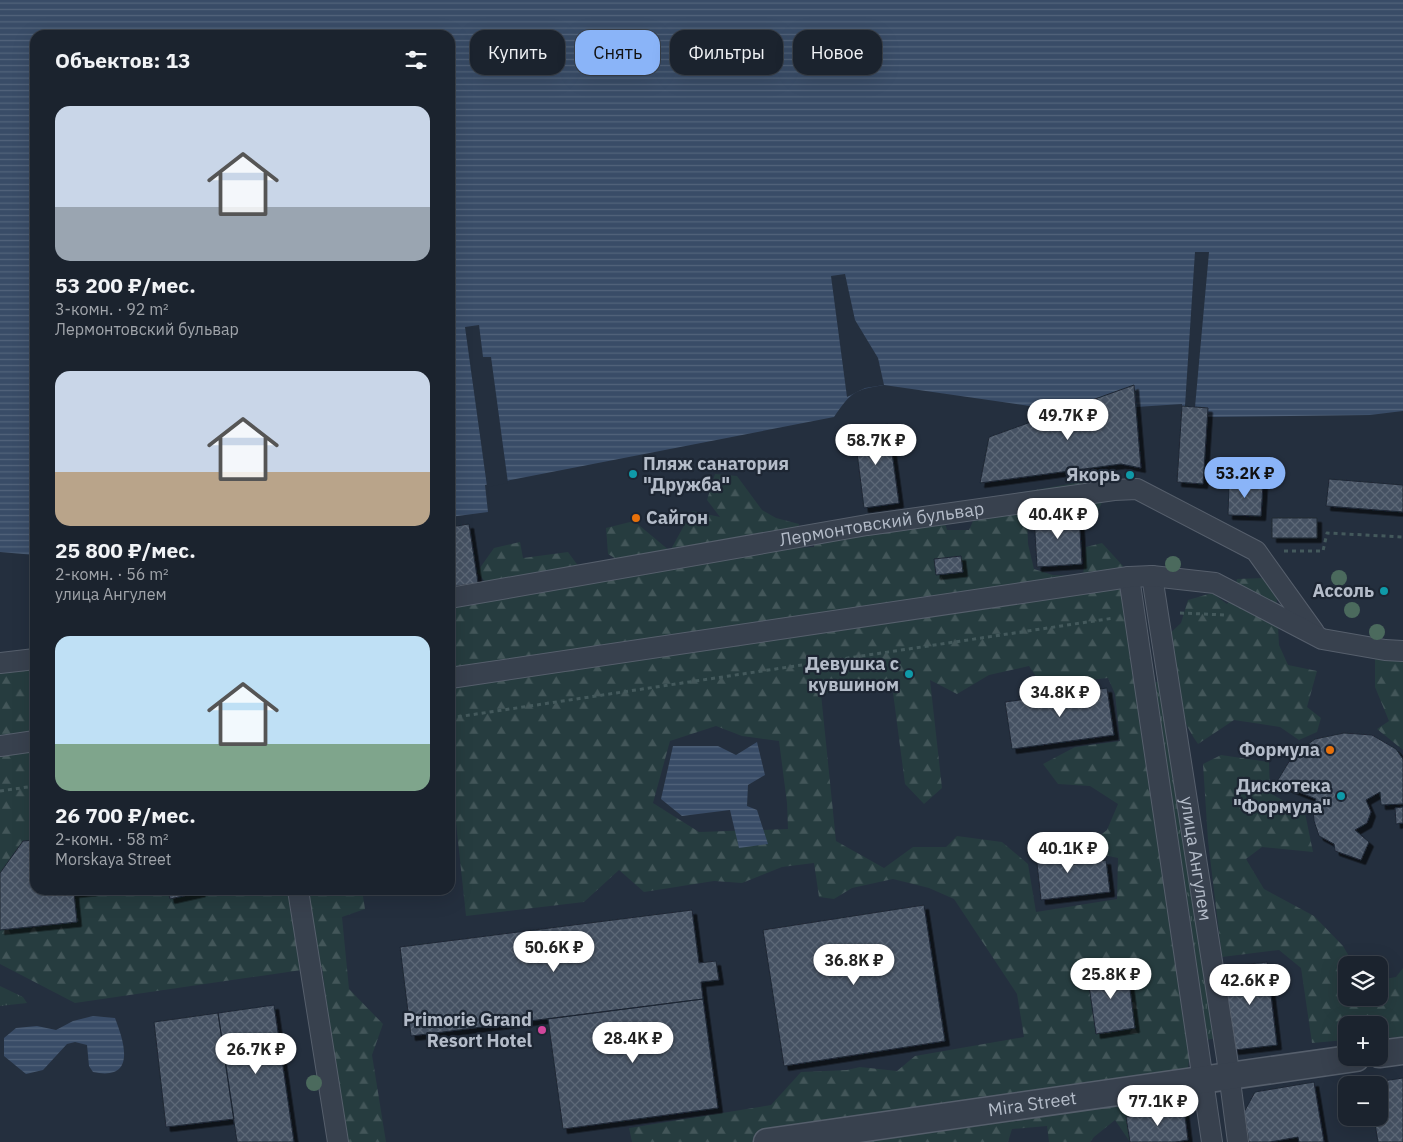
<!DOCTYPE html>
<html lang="ru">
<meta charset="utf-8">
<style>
:root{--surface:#1b232e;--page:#242b36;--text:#f1f3f6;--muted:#a0a4aa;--line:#39404a;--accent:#8ab4f8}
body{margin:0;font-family:"IBM Plex Sans",sans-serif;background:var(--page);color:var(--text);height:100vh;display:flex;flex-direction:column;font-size:19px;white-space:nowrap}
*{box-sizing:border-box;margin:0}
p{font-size:16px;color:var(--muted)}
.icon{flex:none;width:28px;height:28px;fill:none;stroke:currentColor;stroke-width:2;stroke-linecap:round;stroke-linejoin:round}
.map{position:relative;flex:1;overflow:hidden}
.sheet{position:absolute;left:30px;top:30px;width:425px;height:865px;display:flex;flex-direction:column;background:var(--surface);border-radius:15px;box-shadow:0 5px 20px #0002,0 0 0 1px var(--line)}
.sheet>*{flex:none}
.banner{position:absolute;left:470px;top:30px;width:475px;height:45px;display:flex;gap:10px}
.fabs{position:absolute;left:1338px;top:956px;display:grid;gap:10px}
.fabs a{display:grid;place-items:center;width:50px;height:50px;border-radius:10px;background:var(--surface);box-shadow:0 5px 20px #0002,0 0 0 1px var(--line);font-size:25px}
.price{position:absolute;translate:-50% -42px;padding:0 11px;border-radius:18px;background:#fff;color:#222;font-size:16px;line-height:32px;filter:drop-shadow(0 1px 2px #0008)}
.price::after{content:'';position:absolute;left:50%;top:30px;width:15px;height:11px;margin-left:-8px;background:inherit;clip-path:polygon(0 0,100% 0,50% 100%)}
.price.current{background:var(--accent);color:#111}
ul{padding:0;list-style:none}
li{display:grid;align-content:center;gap:10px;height:265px;padding:0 25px}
li span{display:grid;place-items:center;height:155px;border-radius:15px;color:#555}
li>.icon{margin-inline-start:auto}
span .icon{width:90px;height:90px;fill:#fffc;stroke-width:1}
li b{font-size:21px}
h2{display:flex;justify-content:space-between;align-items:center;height:60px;padding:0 25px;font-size:21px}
.pill{padding:0 18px;border-radius:15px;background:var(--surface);box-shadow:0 5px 20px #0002,0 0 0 1px var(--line);font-size:18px;line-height:45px}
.pill.current{background:var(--accent);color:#111}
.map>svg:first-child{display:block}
.grass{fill:url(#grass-tufts)}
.forest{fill:url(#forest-firs);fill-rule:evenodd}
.water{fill:url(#water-rules)}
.pier{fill:#242f3e}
.building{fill:url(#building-cross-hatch);stroke:#1f2835;filter:url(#shadow)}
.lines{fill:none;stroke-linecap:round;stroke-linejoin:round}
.pedestrian-casing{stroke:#565f6c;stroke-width:22}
.minor-casing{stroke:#565f6c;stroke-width:29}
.path{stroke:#44595c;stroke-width:3;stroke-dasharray:4 4;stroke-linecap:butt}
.pedestrian{stroke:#38414e;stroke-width:20}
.minor{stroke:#38414e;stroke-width:26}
.tree{fill:#4b6a5d}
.culture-dot{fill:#0f9aa8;stroke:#1d2633;stroke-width:2}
.food-dot{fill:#e8710a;stroke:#1d2633;stroke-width:2}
.hotel-dot{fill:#d1479c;stroke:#1d2633;stroke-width:2}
.labels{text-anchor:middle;stroke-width:4.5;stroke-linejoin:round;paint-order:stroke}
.poi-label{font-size:18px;font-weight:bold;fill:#b4bcc9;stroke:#1d2633;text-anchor:end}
.street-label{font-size:18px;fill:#b4bcc9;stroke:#1d2633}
</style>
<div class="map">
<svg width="1403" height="1142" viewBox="0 0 1403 1142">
<defs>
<pattern id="grass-tufts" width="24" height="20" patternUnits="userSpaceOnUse" patternTransform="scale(1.25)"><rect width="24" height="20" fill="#263c3f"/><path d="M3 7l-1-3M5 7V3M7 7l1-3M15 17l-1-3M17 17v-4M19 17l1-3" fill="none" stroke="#435659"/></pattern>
<pattern id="forest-firs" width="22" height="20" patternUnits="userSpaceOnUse" patternTransform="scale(1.25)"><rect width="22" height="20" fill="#263c3f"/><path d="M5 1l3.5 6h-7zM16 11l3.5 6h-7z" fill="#435659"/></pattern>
<pattern id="water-rules" width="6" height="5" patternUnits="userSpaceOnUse" patternTransform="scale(1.25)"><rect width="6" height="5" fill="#394c67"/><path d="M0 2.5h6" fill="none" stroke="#53647b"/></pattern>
<pattern id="building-cross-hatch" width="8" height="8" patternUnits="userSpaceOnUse" patternTransform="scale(1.25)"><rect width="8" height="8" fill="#455162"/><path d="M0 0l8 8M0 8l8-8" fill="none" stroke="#5d6877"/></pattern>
<filter id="shadow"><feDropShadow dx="4.5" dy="4.5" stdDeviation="0" flood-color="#0009"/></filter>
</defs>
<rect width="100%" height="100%" fill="#242f3e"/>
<path class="grass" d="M1166,681L1218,1038L1200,1041L1147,683Z
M0,986L23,997L27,1003L0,1006Z"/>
<path class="forest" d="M715,474L737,476L762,510L776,518L799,524L796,548L814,547L816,525L941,508L947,530H969L983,499L1092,480L1108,490L1097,513L1092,520C1071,510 1050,510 1027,514L1028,544L1034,569L1053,575L1083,576L1086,547L1102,543L1123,566L1140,680L1143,712L1145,755L1157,797L1192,1036L1188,1068L1173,1090L1190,1117L1163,1142H1130L1115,1120L1094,1137L1090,1142H1049L1047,1126L1012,1129L1008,1142H632L629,1128L771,1105L801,1072L847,1070L860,1067L897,1071L915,1056L1024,1037L1017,994L954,899L929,888L893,879L852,888L834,899L819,897L814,863L782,867L742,883L714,881L644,892L619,870L584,902L466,916L450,767V609L456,607L487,584L477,572L494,548L520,542L523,558L568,552L579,567L628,566L608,554L606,528L634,521L670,551L692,511L720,517L707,500ZM1029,666L1040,682L1080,681L1108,678L1115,694L1120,741L1075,747L1043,764L1058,784L1090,786L1118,804L1107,830L1089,844L1090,852L1118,858L1117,899L1036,912L1028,864L1002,842L957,836L946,847H913L884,868L836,841L821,694L892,685L905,784L924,804L942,788L930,680L957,694L989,675ZM716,726L742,736L779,741L787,803L788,829L699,832L653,803L670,741Z
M1263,578L1276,588L1279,645L1288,665L1317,671L1307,707L1321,718L1317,732L1299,740L1280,727L1234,720L1198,744C1174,709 1171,679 1165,638L1181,623L1188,600L1212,593L1227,604L1234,595L1237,579Z
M35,654V890H362L365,909L342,917L349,989L383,1024L372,1055L386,1142H345L322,967L75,1003L0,964V670Z
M1375,657L1403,659V750L1377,729L1389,721L1375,687Z
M1221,755L1269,762L1270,793L1305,813L1313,852L1262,847L1246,859L1264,889L1314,916L1343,946L1354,965H1346V998H1379V980L1396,977L1403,968V1037L1379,1038V1025H1346V1040L1312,1043L1301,968L1279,950L1222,957L1208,841L1203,764Z"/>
<path class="water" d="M0,0H1403V411L1370,415L1207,417L1208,408L1182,406V404L1121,408L1037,407L884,385C854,390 851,392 834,417L485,485L488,512L450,517V35H35V555L0,552Z
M757,742L765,775L748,785L747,806L757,810L768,844L739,848L730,810L682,816L661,799L673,746H718L736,755Z
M93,1016L115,1018C125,1044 136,1081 93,1072L89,1066L87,1045L75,1042L67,1044L43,1070L26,1074L4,1056V1038L16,1028L37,1026L56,1030L73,1021Z"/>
<path class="pier" d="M1195,252H1209L1195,407L1185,406Z
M845,274L855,320L878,358L884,385L865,388L847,397L831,276Z
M479,325L483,357H491L508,483L488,487L490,508L465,327Z"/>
<path class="building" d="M1134,385L1141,468L1121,464L980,483L989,437Z
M1182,406L1208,408L1203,484L1177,482Z
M888,424L899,503L864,508L854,429Z
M1329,479L1403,485V512L1326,506Z
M1229,483L1263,484L1261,516L1228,515Z
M1079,514L1082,564L1037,567L1034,516Z
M1272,518H1317V538H1272Z
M469,524L478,583L450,587V527Z
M961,556L963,572L936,575L934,559Z
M1107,688L1114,735L1012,749L1005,702Z
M1344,733L1372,735L1396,749L1403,759V804L1381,805L1380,792L1366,800L1371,812L1367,823L1355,830L1369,842L1361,860L1335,851L1334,844L1319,836L1314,821L1313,807L1316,799L1276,783L1293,755L1315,739Z
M1403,807V823L1396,824L1395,808Z
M35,840V890L92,891L74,893L77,922L0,930V873L23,841Z
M1065,842L1067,865L1106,860L1110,892L1041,900L1035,845Z
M168,890H200L201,892L170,899Z
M924,905L945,1041L784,1066L763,930Z
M692,910L699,963L716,961L719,980L701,982L703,999L411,1036L400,947Z
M1267,962L1277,1045L1234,1050L1223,967Z
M1127,966L1135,1028L1096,1034L1087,972Z
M703,999L718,1108L563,1129L548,1019Z
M274,1005L294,1142H237L218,1013Z
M218,1013L234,1119L166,1127L154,1022Z
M1403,1078V1142H1378L1374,1118H1379V1085H1369V1083Z
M1314,1082L1324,1142H1299L1298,1137L1270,1142H1249L1244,1112L1255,1092Z
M1184,1109L1188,1140L1175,1142H1130L1126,1117Z"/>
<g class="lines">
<g class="pedestrian-casing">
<g id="pedestrian">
<path id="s1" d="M1152,576L1227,1058L1238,1142"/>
<path d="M1129,577L1212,1142"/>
<path id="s2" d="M450,598L867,525L1114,490L1137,489L1256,551L1314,632"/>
<path d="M0,663L35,659"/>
<path d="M450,678L1129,577L1152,576L1215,583L1322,639L1385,650L1403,651"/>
<path d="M0,746L35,741"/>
<path d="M298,890L338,1142"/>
</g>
</g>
<g class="minor-casing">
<g id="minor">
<path d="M1379,1054L1403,1051"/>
<path id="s3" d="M767,1142L1356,1058"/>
</g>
</g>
<path class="path" d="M1284,551H1323L1327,533L1403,537
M1180,613L1226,615
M450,718L1114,618
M0,791L35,786"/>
<use href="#pedestrian" class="pedestrian"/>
<use href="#minor" class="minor"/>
</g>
<g class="tree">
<circle cx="1173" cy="564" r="8"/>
<circle cx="1339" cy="578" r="8"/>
<circle cx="1352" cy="610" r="8"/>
<circle cx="1377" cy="632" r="8"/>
<circle cx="314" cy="1083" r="8"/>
</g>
<g class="culture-dot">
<circle cx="633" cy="474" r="5"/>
<circle cx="1130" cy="475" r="5"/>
<circle cx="1384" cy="591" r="5"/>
<circle cx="909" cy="674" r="5"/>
<circle cx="1341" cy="796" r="5"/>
</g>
<g class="food-dot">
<circle cx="636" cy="518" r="5"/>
<circle cx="1330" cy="750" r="5"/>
</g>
<circle class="hotel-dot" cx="542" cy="1030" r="5"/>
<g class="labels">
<g class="poi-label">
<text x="643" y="470" text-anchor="start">Пляж санатория<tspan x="643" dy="21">"Дружба"</tspan></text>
<text x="1120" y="481">Якорь</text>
<text x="646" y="524" text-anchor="start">Сайгон</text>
<text x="1374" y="597">Ассоль</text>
<text x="899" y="670">Девушка с<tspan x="899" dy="21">кувшином</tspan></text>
<text x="1320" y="756">Формула</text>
<text x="1331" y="792">Дискотека<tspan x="1331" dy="21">"Формула"</tspan></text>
<text x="532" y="1026">Primorie Grand<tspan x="532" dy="21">Resort Hotel</tspan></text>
</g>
<g class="street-label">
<text dy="6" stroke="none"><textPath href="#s2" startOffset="438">Лермонтовский бульвар</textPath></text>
<text dy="6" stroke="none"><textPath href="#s1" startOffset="286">улица Ангулем</textPath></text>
<text dy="6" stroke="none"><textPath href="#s3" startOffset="268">Mira Street</textPath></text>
</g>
</g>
</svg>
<div class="fabs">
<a><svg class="icon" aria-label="layers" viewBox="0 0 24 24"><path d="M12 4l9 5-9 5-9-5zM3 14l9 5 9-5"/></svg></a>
<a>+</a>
<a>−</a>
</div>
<b class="price" style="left:1068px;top:441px">49.7K ₽</b>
<b class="price" style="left:876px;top:466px">58.7K ₽</b>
<b class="price current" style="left:1245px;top:499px">53.2K ₽</b>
<b class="price" style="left:1058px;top:540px">40.4K ₽</b>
<b class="price" style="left:1060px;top:718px">34.8K ₽</b>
<b class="price" style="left:1068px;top:874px">40.1K ₽</b>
<b class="price" style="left:554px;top:973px">50.6K ₽</b>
<b class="price" style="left:854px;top:986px">36.8K ₽</b>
<b class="price" style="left:1111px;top:1000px">25.8K ₽</b>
<b class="price" style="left:1250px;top:1006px">42.6K ₽</b>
<b class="price" style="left:633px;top:1064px">28.4K ₽</b>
<b class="price" style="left:256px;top:1075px">26.7K ₽</b>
<b class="price" style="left:1158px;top:1127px">77.1K ₽</b>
<div class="banner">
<a class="pill">Купить</a>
<a class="pill current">Снять</a>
<a class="pill">Фильтры</a>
<a class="pill">Новое</a>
</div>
<section class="sheet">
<h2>Объектов: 13<svg class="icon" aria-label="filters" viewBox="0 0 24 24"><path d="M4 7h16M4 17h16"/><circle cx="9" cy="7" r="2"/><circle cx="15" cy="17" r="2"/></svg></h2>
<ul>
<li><span style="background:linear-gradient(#c9d6e8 65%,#9aa5b1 0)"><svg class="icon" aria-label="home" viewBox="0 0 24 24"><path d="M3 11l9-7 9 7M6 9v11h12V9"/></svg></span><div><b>53 200 ₽/мес.</b><p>3-комн. · 92 m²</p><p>Лермонтовский бульвар</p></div></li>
<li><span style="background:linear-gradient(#c9d6e8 65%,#b9a48a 0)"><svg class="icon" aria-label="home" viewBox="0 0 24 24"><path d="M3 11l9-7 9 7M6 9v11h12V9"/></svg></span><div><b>25 800 ₽/мес.</b><p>2-комн. · 56 m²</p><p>улица Ангулем</p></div></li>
<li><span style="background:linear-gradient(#bfe0f5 70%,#7fa58c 0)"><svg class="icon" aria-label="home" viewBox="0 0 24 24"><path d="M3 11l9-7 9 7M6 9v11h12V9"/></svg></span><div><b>26 700 ₽/мес.</b><p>2-комн. · 58 m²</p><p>Morskaya Street</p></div></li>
</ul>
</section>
</div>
